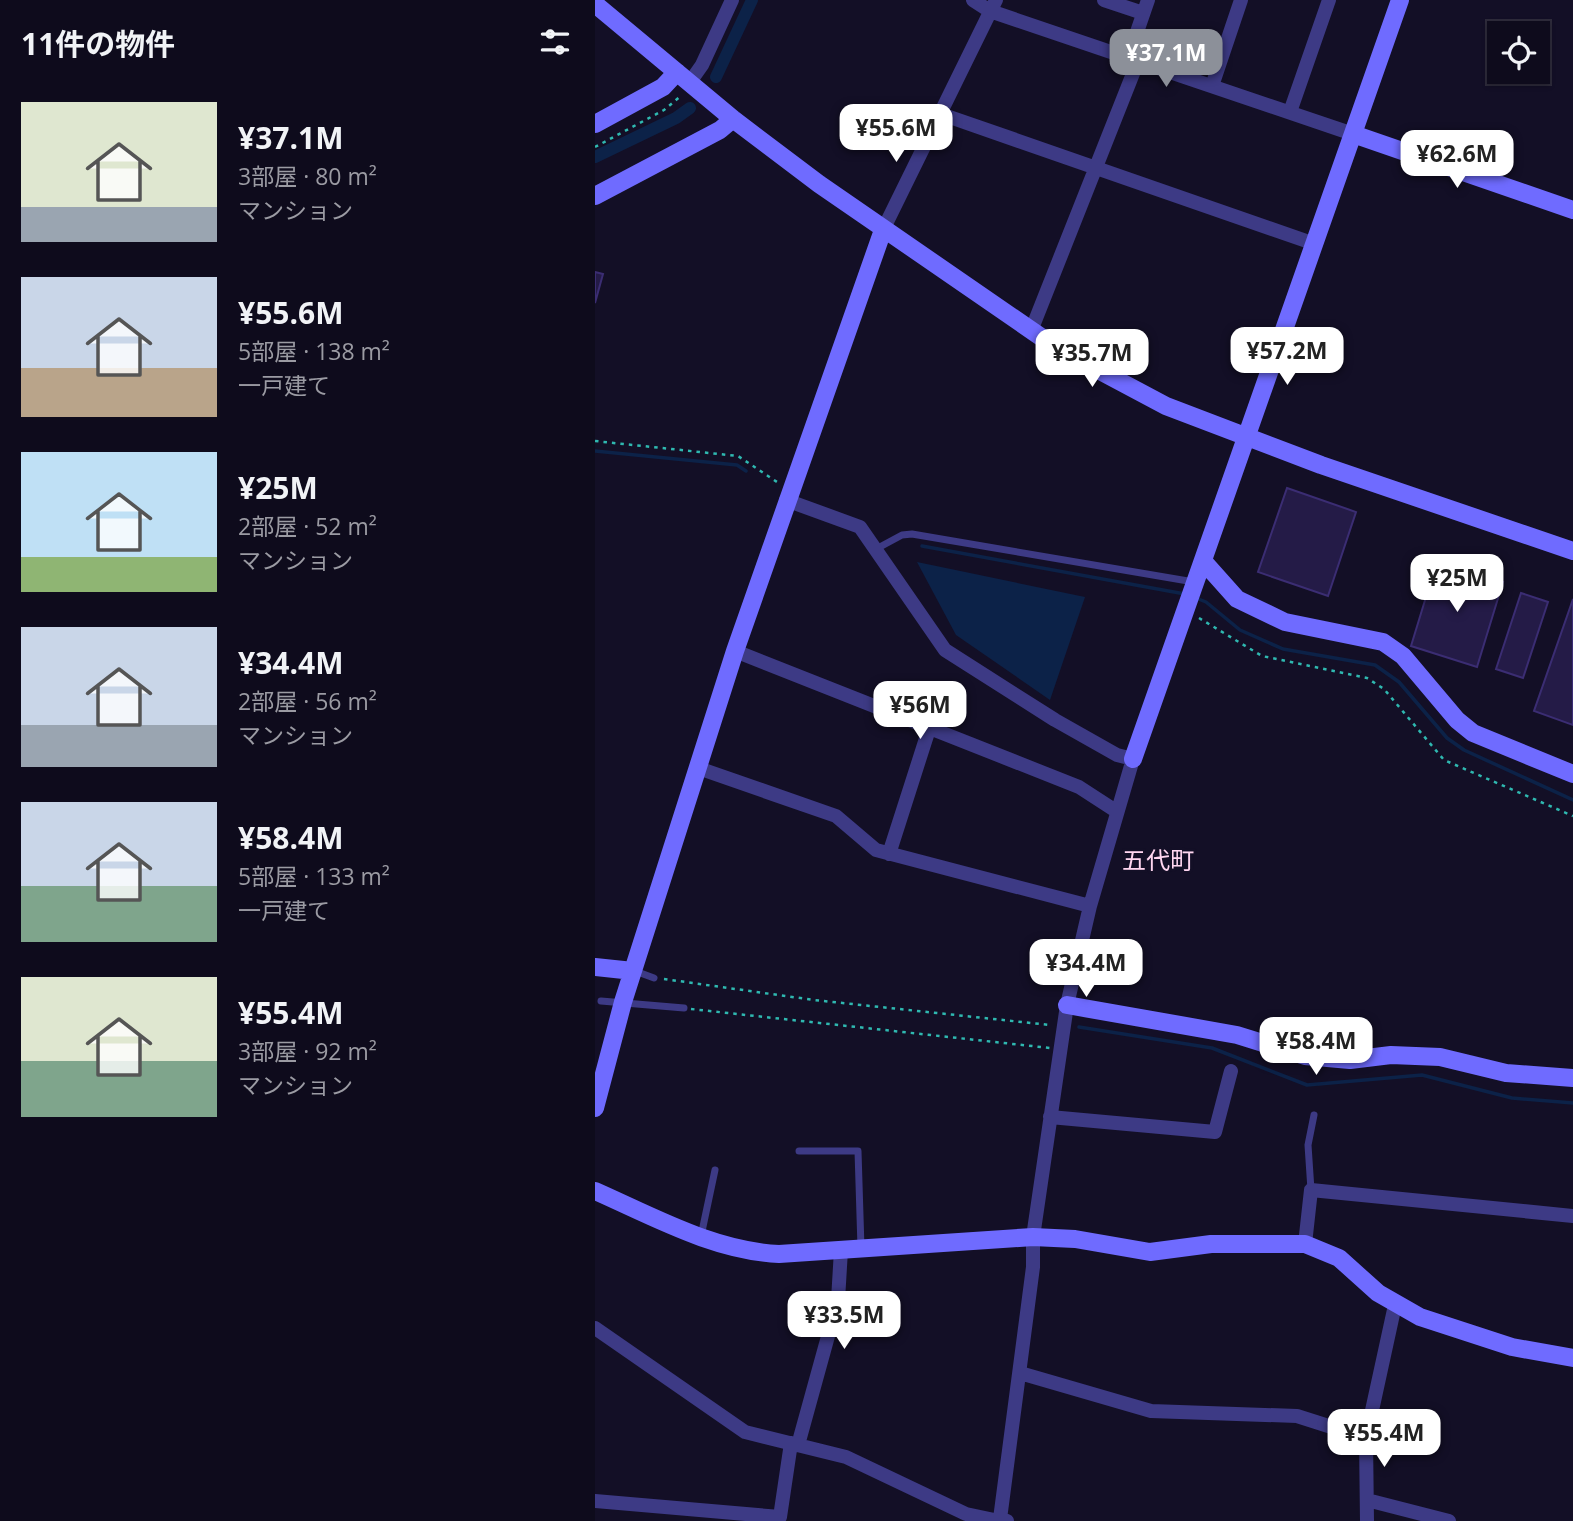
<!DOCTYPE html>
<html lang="ja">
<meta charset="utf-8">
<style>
:root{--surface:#0e0b1c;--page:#171425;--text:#f1f3f6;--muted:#9b9ba3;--line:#2e2b3b;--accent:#8c9099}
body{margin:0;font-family:"Open Sans","Noto Sans JP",sans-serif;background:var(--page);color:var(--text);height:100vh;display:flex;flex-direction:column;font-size:26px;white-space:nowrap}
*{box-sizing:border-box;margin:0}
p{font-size:23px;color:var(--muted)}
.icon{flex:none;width:38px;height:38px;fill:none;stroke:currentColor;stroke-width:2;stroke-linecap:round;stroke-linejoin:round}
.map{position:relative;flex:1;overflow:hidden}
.drawer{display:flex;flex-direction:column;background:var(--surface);width:595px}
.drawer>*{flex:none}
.buttons{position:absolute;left:892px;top:21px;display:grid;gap:14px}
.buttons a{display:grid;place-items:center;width:63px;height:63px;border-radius:0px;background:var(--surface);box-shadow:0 2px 5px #0004,0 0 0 2px var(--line);font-size:35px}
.price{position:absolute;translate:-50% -60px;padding:0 16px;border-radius:14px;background:#fff;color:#222;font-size:23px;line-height:46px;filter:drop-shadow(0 2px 4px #0008)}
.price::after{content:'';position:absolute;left:50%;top:42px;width:21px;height:16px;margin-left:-10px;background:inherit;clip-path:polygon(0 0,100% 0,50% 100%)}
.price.selected{background:var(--accent);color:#fff}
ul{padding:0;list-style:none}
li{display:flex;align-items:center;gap:21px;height:175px;padding:0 21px}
li span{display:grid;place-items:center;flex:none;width:196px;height:140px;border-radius:0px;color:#555}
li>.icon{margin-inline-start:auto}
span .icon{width:84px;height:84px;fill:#fffc;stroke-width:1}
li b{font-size:30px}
h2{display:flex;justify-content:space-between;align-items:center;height:84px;padding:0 21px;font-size:30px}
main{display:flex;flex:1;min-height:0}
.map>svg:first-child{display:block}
.water{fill:#0c2248}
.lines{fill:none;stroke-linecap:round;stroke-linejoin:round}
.stream{stroke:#0c2248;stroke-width:3.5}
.canal{stroke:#0c2248;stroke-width:12}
.building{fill:#241b47;stroke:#3b2d73;stroke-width:2}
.path{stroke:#2fb8b0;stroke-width:2.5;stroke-dasharray:3.5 5;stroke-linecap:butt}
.lane{stroke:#3d3a85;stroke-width:7}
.street{stroke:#3d3a85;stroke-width:14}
.secondary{stroke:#6f6bff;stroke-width:18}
.labels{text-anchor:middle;stroke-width:6;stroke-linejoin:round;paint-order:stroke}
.quarter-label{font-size:24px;fill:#ffd6f0;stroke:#130f26}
</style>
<main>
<section class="drawer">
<h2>11件の物件<svg class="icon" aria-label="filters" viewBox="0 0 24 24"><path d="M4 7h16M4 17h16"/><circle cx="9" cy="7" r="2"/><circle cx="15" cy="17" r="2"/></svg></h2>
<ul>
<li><span style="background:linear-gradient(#dfe7d0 75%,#9aa5b1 0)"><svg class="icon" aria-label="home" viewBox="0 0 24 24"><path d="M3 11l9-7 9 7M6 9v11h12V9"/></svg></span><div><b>¥37.1M</b><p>3部屋 · 80 m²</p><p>マンション</p></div></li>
<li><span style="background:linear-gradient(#c9d6e8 65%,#b9a48a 0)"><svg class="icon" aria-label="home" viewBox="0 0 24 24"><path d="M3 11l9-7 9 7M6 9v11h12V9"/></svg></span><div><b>¥55.6M</b><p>5部屋 · 138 m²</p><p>一戸建て</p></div></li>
<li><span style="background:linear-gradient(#bfe0f5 75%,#8fb573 0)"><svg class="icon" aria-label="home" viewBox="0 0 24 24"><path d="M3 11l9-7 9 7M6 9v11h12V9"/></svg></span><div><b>¥25M</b><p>2部屋 · 52 m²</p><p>マンション</p></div></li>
<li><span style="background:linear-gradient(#c9d6e8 70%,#9aa5b1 0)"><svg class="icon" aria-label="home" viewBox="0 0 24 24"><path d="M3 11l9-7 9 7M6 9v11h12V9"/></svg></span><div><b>¥34.4M</b><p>2部屋 · 56 m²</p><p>マンション</p></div></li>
<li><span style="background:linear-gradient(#c9d6e8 60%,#7fa58c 0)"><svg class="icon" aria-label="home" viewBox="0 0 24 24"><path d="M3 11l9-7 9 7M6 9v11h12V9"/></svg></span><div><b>¥58.4M</b><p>5部屋 · 133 m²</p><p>一戸建て</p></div></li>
<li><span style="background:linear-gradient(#dfe7d0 60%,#7fa58c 0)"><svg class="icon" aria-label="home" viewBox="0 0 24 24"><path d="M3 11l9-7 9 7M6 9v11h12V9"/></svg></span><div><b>¥55.4M</b><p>3部屋 · 92 m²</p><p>マンション</p></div></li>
</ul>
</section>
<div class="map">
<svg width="978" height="1521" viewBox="0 0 978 1521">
<rect width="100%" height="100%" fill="#130f26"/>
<path class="water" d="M322,562L490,597L455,700L361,635Z"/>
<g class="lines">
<path class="stream" d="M0,451L142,465L151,471
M327,546L590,594
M601,598L611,602L645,630L688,649L780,665L804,682L852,738L869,750L978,800
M484,1027L617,1048L712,1085L827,1075L917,1098L978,1103"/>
<path class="canal" d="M121,77L157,0
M0,157L81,118L95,108"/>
</g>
<path class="building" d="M0,272L8,274L0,303Z
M692,488L761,512L733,596L663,572Z
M842,561L908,582L882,667L816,646Z
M926,593L953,602L928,678L901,669Z
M978,599V725L939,711Z"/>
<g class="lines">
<path class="path" d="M0,147L69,110L87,95
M0,441L143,456L182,482
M604,618L667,656L772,678L789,689L849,760L978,816
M69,979L219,1000L455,1025
M96,1009L455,1048"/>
<path class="lane" d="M281,549L307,535L317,534L599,582
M40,971L59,978
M6,1001L89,1008
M204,1151H263L266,1248
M716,1190L713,1145L719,1115
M106,1236L120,1170"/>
<path class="street" d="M378,0L395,11L758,134
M509,0L548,13
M533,58L553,0
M95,82L107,65L137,0
M617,86L646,0
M695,112L734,0
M346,114L720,244
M288,230L401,0
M436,331L543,61
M191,500L265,527L350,650L460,720L522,755L538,759L495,906L472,1005L438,1237V1267L405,1519L412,1521
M140,651L484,787L521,811
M103,768L241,816L281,850L495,906
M294,854L335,726
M455,1117L620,1132L636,1071
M710,1244L716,1190L978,1216
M0,1328L150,1432L251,1457L371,1514L404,1521
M425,1373L556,1411L702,1416L771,1438
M203,1445L243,1300L246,1250
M772,1500L854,1521
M0,1501L185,1517L196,1443
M772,1521L771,1438L800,1305"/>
<path class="secondary" d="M0,4L138,119L224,184L462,348L571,406L726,465L978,551
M0,124L68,87L82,72
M758,134L978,210
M0,196L125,130L138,119
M609,562L642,599L690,622L788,642L808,656L862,720L878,733L978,774
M538,759L805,0
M0,967L38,971
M472,1005L642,1035L710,1056L755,1060L796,1055L845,1057L911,1073L978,1078
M0,1108L28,1002L140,651L288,230
M0,1191C59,1217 119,1251 184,1254L438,1237L480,1239L555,1252L616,1244H710L744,1258L783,1293L825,1317L917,1347L978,1358"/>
</g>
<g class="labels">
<g class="quarter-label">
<text x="563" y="869">五代町</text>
</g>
</g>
</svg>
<div class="buttons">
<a><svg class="icon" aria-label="locate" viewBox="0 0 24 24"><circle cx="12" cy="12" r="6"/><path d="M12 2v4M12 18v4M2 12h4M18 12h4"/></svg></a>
</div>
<b class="price selected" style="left:571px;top:89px">¥37.1M</b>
<b class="price" style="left:301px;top:164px">¥55.6M</b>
<b class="price" style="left:862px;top:190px">¥62.6M</b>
<b class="price" style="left:692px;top:387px">¥57.2M</b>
<b class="price" style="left:497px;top:389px">¥35.7M</b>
<b class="price" style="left:862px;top:614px">¥25M</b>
<b class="price" style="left:325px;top:741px">¥56M</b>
<b class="price" style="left:491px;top:999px">¥34.4M</b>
<b class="price" style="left:721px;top:1077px">¥58.4M</b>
<b class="price" style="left:249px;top:1351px">¥33.5M</b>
<b class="price" style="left:789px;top:1469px">¥55.4M</b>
</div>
</main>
